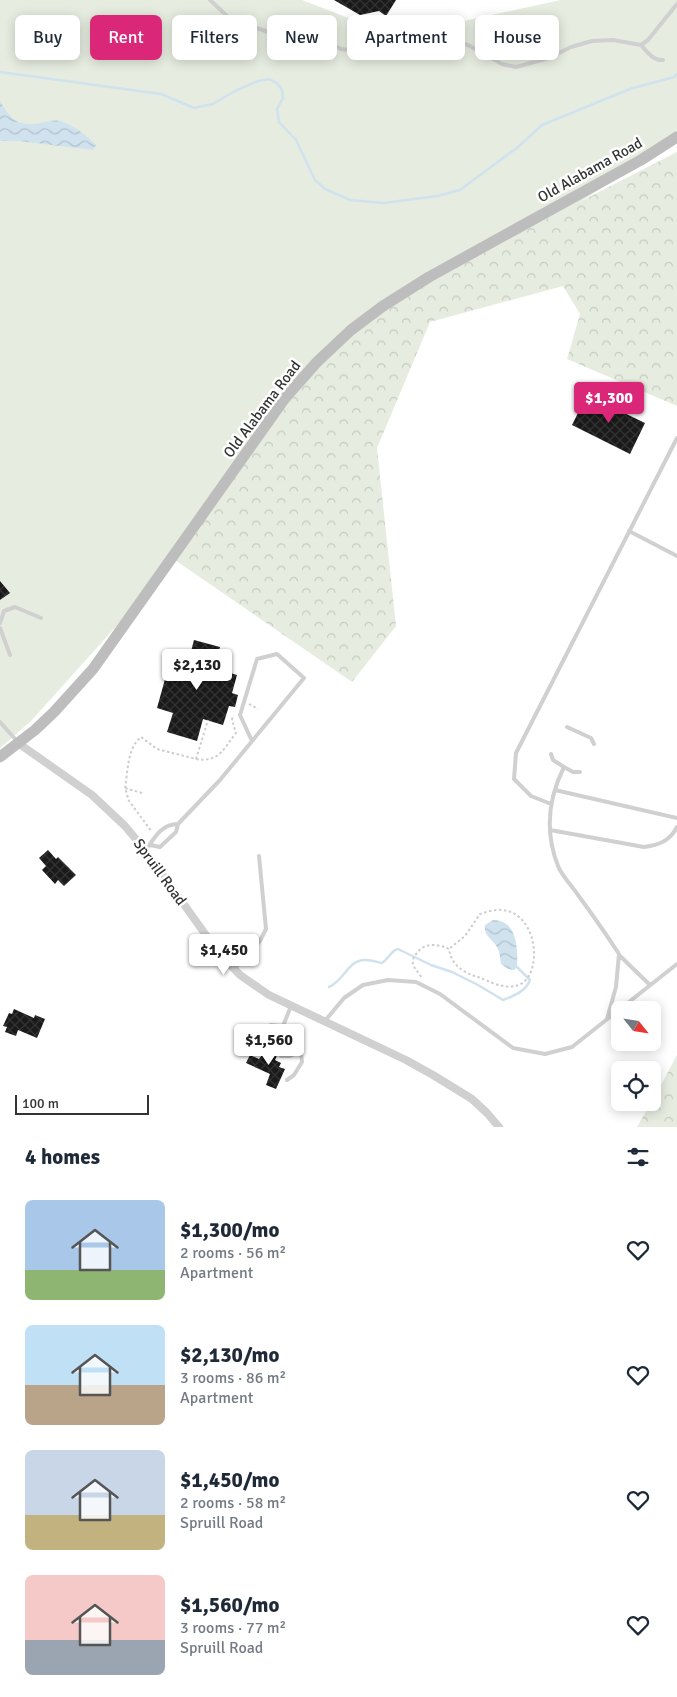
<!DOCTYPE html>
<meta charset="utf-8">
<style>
:root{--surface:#fff;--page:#f2f2f3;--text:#1f2937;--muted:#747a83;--accent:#db2777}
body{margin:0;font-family:Signika,sans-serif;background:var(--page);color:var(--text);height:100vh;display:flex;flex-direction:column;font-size:19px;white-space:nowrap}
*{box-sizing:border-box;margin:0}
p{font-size:16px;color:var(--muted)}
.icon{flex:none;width:28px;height:28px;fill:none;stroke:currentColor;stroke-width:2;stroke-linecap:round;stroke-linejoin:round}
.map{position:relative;height:1127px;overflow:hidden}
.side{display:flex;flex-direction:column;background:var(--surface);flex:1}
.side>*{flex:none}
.hud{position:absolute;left:15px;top:15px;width:648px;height:45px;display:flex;gap:10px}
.needle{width:32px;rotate:120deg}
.buttons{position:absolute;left:611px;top:1001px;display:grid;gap:10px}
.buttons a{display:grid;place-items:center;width:50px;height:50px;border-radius:8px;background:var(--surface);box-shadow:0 2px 12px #0003;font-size:25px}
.scale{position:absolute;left:15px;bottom:12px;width:134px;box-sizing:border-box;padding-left:5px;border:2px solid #333;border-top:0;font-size:14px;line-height:18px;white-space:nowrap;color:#333;-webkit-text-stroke:4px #fff;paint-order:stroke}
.price{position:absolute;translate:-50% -42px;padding:0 11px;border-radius:5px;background:#fff;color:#222;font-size:16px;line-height:32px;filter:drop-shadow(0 1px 2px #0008)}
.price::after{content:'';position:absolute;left:50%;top:30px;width:15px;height:11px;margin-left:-8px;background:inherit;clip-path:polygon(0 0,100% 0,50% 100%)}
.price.active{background:var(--accent);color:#fff}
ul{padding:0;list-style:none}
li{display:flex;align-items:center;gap:15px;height:125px;padding:0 25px}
li span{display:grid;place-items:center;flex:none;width:140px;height:100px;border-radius:8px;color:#555}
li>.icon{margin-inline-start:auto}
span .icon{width:60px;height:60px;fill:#fffc;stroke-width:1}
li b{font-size:21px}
h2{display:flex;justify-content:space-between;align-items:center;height:60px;padding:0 25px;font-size:21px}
.pill{padding:0 18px;border-radius:8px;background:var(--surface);box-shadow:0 2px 12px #0003;font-size:18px;line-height:45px}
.pill.active{background:var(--accent);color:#fff}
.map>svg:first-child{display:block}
.grass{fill:#e6ecdf}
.forest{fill:url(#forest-crowns)}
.water{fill:url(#water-waves)}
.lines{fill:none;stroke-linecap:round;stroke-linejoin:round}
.stream{stroke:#cfe2ee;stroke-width:2.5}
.building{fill:url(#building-cross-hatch)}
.path{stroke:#cdcdcd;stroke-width:2;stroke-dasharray:2.5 2.5;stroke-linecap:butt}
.service{stroke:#d0d0d0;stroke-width:4}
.minor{stroke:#d0d0d0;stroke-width:8}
.secondary{stroke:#bdbdbd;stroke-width:11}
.labels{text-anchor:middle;stroke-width:5;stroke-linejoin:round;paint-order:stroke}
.street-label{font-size:15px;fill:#333;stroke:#fff}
</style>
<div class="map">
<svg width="677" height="1127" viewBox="0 0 677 1127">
<defs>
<pattern id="forest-crowns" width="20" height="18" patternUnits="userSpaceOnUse" patternTransform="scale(1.25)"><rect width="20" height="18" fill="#e6ecdf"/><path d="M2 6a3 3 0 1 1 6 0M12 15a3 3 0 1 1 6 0" fill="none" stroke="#c6cbc0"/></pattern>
<pattern id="water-waves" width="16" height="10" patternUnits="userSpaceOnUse" patternTransform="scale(1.25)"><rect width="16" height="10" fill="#cfe2ee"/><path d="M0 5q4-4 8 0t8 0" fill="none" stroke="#b2c2cd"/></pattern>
<pattern id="building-cross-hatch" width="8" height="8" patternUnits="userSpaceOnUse" patternTransform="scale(1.25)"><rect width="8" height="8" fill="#1a1a1a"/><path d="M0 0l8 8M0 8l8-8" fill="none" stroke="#333"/></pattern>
</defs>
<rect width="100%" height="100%" fill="#fff"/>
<path class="grass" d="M0,0H302L395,36L561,0H677V139L566,211L441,265L31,721L0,748Z"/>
<path class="forest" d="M677,152V406L567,359L580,314L563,286L430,322L377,448L396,626L352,682L175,560L281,412L349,329L388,300Z
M677,1055V1127H637L651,1103L652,1102L653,1100Z"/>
<path class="water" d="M0,101C11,120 18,127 41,123C47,121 54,120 60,121C74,125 86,135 96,145L93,150L19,141H0Z
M493,920C517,920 518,948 517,967L514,970L508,969L501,964C500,958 500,952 497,947C493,939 483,936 485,925Z"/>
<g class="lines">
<path class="stream" d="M0,72L161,94L194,108L213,104L235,91L258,81L269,79L277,83L282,90L283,98L277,109L279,122L296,140L315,180L325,189L350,200L384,203L437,196L460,190L518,147L542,125L630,89L674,77L677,74
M329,987C345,980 348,959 366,960C371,960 377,962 382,963C389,959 390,951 398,949L431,965L452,972L478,985L503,1000C514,996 526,991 530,980L517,967"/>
</g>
<path class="building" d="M334,0H396L386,16L379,11L360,15Z
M587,395L645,423L630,454L572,425Z
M0,581L10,593L0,600Z
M194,640L220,647L214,668L237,675L232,693L238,695L235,707L229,706L223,725L203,719L197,741L167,732L173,713L157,708L172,654L189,659Z
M48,850L56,859L58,857L76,875L64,886L58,880L55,884L42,870L46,866L39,858Z
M14,1009L34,1018L35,1015L45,1019L37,1038L18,1030L16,1036L5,1032L7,1027L3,1026L9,1013L12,1014Z
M271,1045L280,1049L275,1060L281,1063L279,1067L285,1069L276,1089L266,1085L270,1074L246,1063L250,1055L259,1059L262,1055L266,1057Z"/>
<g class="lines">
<path class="path" d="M249,704L258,709
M196,759C219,763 224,748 236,733L232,720L233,716
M125,788C128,772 127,748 141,737L157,749L196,759L208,720
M142,793L125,788L129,801L152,832
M421,977C419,972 414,969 413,964C412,960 414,956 417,953C425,942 438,944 449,949C451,965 464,973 478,977C488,981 503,989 515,986C544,981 540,913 502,910C495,909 487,912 480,914L465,936L449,949"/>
<path class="service" d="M210,0L228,17L236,21L280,36L298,45H333L341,49L364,52L435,38L449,39L468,45L502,64L516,67L549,58L571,47L592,41L613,40L641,45L648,40L677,4
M641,45C647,52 654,61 663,60
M629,531L677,556
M0,623L4,611L15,607L41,618
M0,628L10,655
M0,722L17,741
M567,727L591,738L594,744
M551,754L553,760L564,767
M580,772H573L564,767C548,799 545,833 558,866C562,876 572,886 578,895C592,914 606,934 619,954L616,987L607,1019
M555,790L677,818
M551,804L531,796L514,779L516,753L677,438
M550,830L644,847C659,845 670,841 677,827
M150,845L160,847L176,832L178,824L220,780L304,678L277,654L257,659L240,715L252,741
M148,847C156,835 163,824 178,824
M619,955L650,985
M234,969L260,941L266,929L259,856
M324,1022L344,998L363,985L388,980L416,982L440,994L513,1048L545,1054L572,1047L677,964
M264,1050C259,1044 257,1039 261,1031L271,1025L283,1026
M281,1056H290L300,1050
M287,1080L294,1075L302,1062C301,1047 295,1035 283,1026L291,1006"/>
<path class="minor" d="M18,743L92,795L125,826L145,850L218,952L240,975L269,995L406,1060L433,1075L472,1099L487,1113L499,1127"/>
<path class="secondary" d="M0,757L35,730L54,712L93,669L285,398L317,362L351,330L383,306L429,277L641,160L677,137"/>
</g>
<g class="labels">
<g class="street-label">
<text transform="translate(590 170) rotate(-29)" y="5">Old Alabama Road</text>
<text transform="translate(262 409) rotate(-53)" y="5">Old Alabama Road</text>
<text transform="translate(160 872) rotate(54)" y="5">Spruill Road</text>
</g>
</g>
</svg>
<div class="buttons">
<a><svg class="needle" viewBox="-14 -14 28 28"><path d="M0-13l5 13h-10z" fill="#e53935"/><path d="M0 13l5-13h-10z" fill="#747a83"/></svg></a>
<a><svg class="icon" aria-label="locate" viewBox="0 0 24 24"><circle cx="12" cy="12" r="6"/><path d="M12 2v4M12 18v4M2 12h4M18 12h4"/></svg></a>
</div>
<div class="scale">100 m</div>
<b class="price active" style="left:609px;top:424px">$1,300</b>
<b class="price" style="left:197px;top:691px">$2,130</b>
<b class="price" style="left:224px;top:976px">$1,450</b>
<b class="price" style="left:269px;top:1066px">$1,560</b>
<div class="hud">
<a class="pill">Buy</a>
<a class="pill active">Rent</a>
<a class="pill">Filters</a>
<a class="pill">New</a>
<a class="pill">Apartment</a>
<a class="pill">House</a>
</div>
</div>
<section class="side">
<h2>4 homes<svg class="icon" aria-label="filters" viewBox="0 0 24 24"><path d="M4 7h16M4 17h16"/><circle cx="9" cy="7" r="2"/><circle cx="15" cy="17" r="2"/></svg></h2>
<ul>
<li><span style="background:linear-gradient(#a9c7e8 70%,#8fb573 0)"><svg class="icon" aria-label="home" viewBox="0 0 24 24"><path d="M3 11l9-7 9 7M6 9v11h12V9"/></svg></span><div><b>$1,300/mo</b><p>2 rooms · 56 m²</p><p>Apartment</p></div><svg class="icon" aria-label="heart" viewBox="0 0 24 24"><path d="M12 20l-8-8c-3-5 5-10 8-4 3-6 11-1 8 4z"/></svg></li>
<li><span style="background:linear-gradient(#bfe0f5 60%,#b9a48a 0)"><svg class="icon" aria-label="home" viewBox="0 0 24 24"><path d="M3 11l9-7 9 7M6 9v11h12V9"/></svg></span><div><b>$2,130/mo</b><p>3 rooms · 86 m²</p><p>Apartment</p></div><svg class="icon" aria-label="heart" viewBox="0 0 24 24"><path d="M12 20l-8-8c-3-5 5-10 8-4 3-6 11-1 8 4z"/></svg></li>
<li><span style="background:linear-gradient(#c9d6e8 65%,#c2b280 0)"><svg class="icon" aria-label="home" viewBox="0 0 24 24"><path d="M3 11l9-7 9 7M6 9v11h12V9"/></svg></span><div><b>$1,450/mo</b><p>2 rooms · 58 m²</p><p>Spruill Road</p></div><svg class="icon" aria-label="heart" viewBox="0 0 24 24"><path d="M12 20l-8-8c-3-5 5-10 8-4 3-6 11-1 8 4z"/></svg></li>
<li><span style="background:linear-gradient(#f6c9c9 65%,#9aa5b1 0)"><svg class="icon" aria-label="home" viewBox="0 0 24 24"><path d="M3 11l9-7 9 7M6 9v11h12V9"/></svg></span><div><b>$1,560/mo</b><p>3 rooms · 77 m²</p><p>Spruill Road</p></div><svg class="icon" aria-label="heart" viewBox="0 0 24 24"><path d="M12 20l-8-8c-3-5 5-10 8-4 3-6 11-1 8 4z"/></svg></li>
</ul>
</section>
